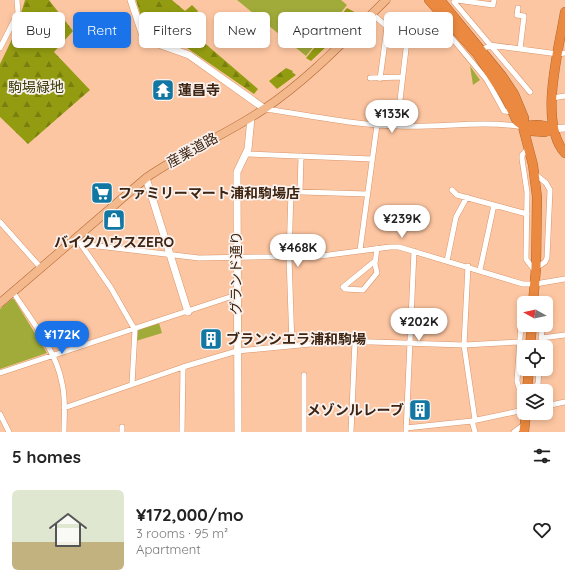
<!DOCTYPE html>
<meta charset="utf-8">
<style>
:root{--surface:#fff;--page:#f2f2f2;--text:#222;--muted:#767676;--accent:#1a73e8}
body{margin:0;font-family:Quicksand,"Noto Sans JP",sans-serif;background:var(--page);color:var(--text);height:100vh;display:flex;flex-direction:column;font-size:15px;white-space:nowrap}
*{box-sizing:border-box;margin:0}
p{font-size:13px;color:var(--muted)}
.icon{flex:none;width:22px;height:22px;fill:none;stroke:currentColor;stroke-width:2;stroke-linecap:round;stroke-linejoin:round}
.map{position:relative;height:432px;overflow:hidden}
.drawer{display:flex;flex-direction:column;background:var(--surface);flex:1}
.drawer>*{flex:none}
.guide{position:absolute;left:12px;top:12px;width:541px;height:36px;display:flex;gap:8px}
.needle{width:26px;rotate:278deg}
.controls{position:absolute;left:517px;top:296px;display:grid;gap:8px}
.controls a{display:grid;place-items:center;width:36px;height:36px;border-radius:6px;background:var(--surface);box-shadow:0 2px 6px #0003;font-size:20px}
.price{position:absolute;translate:-50% -34px;padding:0 9px;border-radius:14px;background:#fff;color:#222;font-size:13px;line-height:26px;filter:drop-shadow(0 1px 2px #0008)}
.price::after{content:'';position:absolute;left:50%;top:24px;width:12px;height:9px;margin-left:-6px;background:inherit;clip-path:polygon(0 0,100% 0,50% 100%)}
.price.selected{background:var(--accent);color:#fff}
ul{padding:0;list-style:none}
li{display:flex;align-items:center;gap:12px;height:100px;padding:0 12px}
li span{display:grid;place-items:center;flex:none;width:112px;height:80px;border-radius:6px;color:#555}
li>.icon{margin-inline-start:auto}
span .icon{width:48px;height:48px;fill:#fffc;stroke-width:1}
li b{font-size:17px}
h2{display:flex;justify-content:space-between;align-items:center;height:48px;padding:0 12px;font-size:17px}
.tag{padding:0 14px;border-radius:6px;background:var(--surface);box-shadow:0 2px 6px #0003;font-size:14px;line-height:36px}
.tag.selected{background:var(--accent);color:#fff}
.map>svg:first-child{display:block}
.forest{fill:url(#forest-firs)}
.green{fill:#a1ab39}
.lines{fill:none;stroke-linecap:round;stroke-linejoin:round}
.street-casing{stroke:#d7956a;stroke-width:6}
.secondary-casing{stroke:#d7956a;stroke-width:8}
.primary-casing{stroke:#ae6630;stroke-width:9}
.highway-casing{stroke:#ae6630;stroke-width:10}
.street{stroke:#fff;stroke-width:5}
.secondary{stroke:#fff;stroke-width:7}
.primary{stroke:#f3b88c;stroke-width:8}
.highway{stroke:#eb8940;stroke-width:9}
.labels{text-anchor:middle;stroke-width:3.5;stroke-linejoin:round;paint-order:stroke}
.park-label{font-size:14px;fill:#373b08;stroke:#faf2ee}
.poi-label{font-size:14px;font-weight:bold;fill:#3e2412;stroke:#faf2ee;text-anchor:start}
.street-label{font-size:14px;fill:#3e2412;stroke:#faf2ee}
</style>
<div class="map">
<svg width="565" height="432" viewBox="0 0 565 432">
<defs>
<pattern id="forest-firs" width="22" height="20" patternUnits="userSpaceOnUse"><rect width="22" height="20" fill="#939c11"/><path d="M5 1l3.5 6h-7zM16 11l3.5 6h-7z" fill="#797f0f"/></pattern>
</defs>
<rect width="100%" height="100%" fill="#fdc6a2"/>
<path class="forest" d="M25,0H49L73,31L54,52L90,90L28,144L0,117V64L15,33Z
M136,0H172L185,11L192,5L198,11L186,27L258,89L254,94L187,48L154,35L143,23Z
M347,8L360,15L311,61L306,58Z
M286,68L293,71L292,72L296,75L277,89L269,81Z"/>
<path class="green" d="M237,0H341L347,5L306,56Z
M470,66L480,80L473,85Z
M12,299H14L47,353L0,369V309Z
M159,323L162,333L136,341V332L138,330Z"/>
<g class="lines">
<g class="street-casing">
<path id="street" d="M494,0L493,5L457,0L454,2L530,92
M518,8L517,15L524,16L520,49
M372,14L390,29L451,37L487,80L504,111L513,112
M0,48L18,13L17,0
M482,50L490,45L558,54L565,53
M370,78L403,77
M380,79L387,27
M552,98L565,96
M265,109C309,115 353,125 398,126C440,128 481,120 523,127
M397,126L408,32
M529,148L522,155V159L527,192L526,259L535,271
M247,154L372,159
M535,174L546,183L550,190L547,258L545,262L536,268
M236,190L367,194
M452,190L457,195L527,214
M291,192L289,257L292,345
M300,192L301,156
M0,222L41,268
M80,243L111,288L135,330L132,384
M81,244L199,258L321,256L390,247H399L523,284H535L565,279
M360,250L377,125
M375,261L343,287L345,289L363,290L377,273L375,264L377,248
M447,261L456,217L467,197
M468,266L464,345L475,420
M480,270L494,205
M13,292C31,320 56,350 62,383C66,399 64,416 64,432
M534,297L541,303
M524,306L522,310L517,381L519,388L524,392
M541,338L565,335
M541,347L542,325
M0,373L236,295
M304,375V432
M530,391L538,384L539,369
M546,406L565,402
M64,408L183,367L237,351L342,341L464,345L519,342
M0,414L9,432
M472,421L475,432
M122,427V432
M406,428L472,421L524,410
M182,432L183,367
M351,432L355,341
M406,432L414,251
M514,432L525,424"/>
</g>
<g class="secondary-casing">
<path id="secondary" d="M131,0L142,33L147,40L189,55L265,109
M552,129L565,128
M146,178L188,312
M238,432L237,177V172L248,149L251,118"/>
</g>
<g class="primary-casing">
<path id="primary" d="M0,303L146,178C183,152 226,135 264,109C309,79 347,38 386,0"/>
</g>
<g class="highway-casing">
<path id="highway" d="M429,0L478,55L506,98L517,121L531,131L545,132L552,129
M440,0L502,76L514,94L524,118L523,127L533,165L537,197L536,268L533,303
M565,12C559,49 538,123 565,153
M523,127C534,124 543,124 552,129
M530,347L532,325
M527,391L529,369
M524,432L526,413"/>
</g>
<use href="#street" class="street"/>
<use href="#secondary" class="secondary"/>
<use href="#primary" class="primary"/>
<use href="#highway" class="highway"/>
</g>
<defs>
<g id="temple-square" transform="scale(1.15)"><rect x="-9" y="-9" width="18" height="18" rx="4" fill="#1278a3" stroke="#faf2ee"/><path d="M0-6L5-2H3V0L6.5 2.5H4V6H1.5V3h-3V6H-4V2.5H-6.5L-3 0V-2H-5Z" fill="#fff"/></g>
<g id="supermarket-square" transform="scale(1.15)"><rect x="-9" y="-9" width="18" height="18" rx="4" fill="#1278a3" stroke="#faf2ee"/><path d="M-6-5.5h2.5l.6 2H6L4.5 2H-2.5L-4.4-4H-6ZM-1.5 3.2a1.3 1.3 0 1 0 .1 0ZM3 3.2a1.3 1.3 0 1 0 .1 0Z" fill="#fff"/></g>
<g id="shop-square" transform="scale(1.15)"><rect x="-9" y="-9" width="18" height="18" rx="4" fill="#1278a3" stroke="#faf2ee"/><path d="M-5-2.5h2.3a2.7 3.5 0 0 1 5.4 0H5L5.5 6h-11ZM-1.5-2.5h3a1.5 2.3 0 0 0-3 0Z" fill="#fff"/></g>
<g id="building-square" transform="scale(1.15)"><rect x="-9" y="-9" width="18" height="18" rx="4" fill="#1278a3" stroke="#faf2ee"/><path d="M-4-6H4V6H1V3H-1V6H-4ZM-2.5-4.3h1.7v1.8h-1.7ZM.8-4.3h1.7v1.8H.8ZM-2.5-1h1.7V.8h-1.7ZM.8-1h1.7V.8H.8Z" fill="#fff"/></g>
</defs>
<g fill-rule="evenodd">
<use href="#temple-square" x="163" y="90"/>
<use href="#supermarket-square" x="102" y="193"/>
<use href="#shop-square" x="114" y="220"/>
<use href="#building-square" x="211" y="339"/>
<use href="#building-square" x="420" y="410"/>
</g>
<g class="labels">
<g class="park-label">
<text x="36" y="92">駒場緑地</text>
</g>
<g class="poi-label">
<text x="178" y="95">蓮昌寺</text>
<text x="118" y="198">ファミリーマート浦和駒場店</text>
<text x="114" y="247" text-anchor="middle">バイクハウスZERO</text>
<text x="226" y="344">ブランシエラ浦和駒場</text>
<text x="404" y="415" text-anchor="end">メゾンルレーブ</text>
</g>
<g class="street-label">
<text transform="translate(192 150) rotate(-29)" y="5">産業道路</text>
<text transform="translate(236 273) rotate(-90)" y="5">グランド通り</text>
</g>
</g>
</svg>
<div class="controls">
<a><svg class="needle" viewBox="-14 -14 28 28"><path d="M0-13l5 13h-10z" fill="#e53935"/><path d="M0 13l5-13h-10z" fill="#767676"/></svg></a>
<a><svg class="icon" aria-label="locate" viewBox="0 0 24 24"><circle cx="12" cy="12" r="6"/><path d="M12 2v4M12 18v4M2 12h4M18 12h4"/></svg></a>
<a><svg class="icon" aria-label="layers" viewBox="0 0 24 24"><path d="M12 4l9 5-9 5-9-5zM3 14l9 5 9-5"/></svg></a>
</div>
<b class="price" style="left:392px;top:134px">¥133K</b>
<b class="price" style="left:402px;top:239px">¥239K</b>
<b class="price" style="left:298px;top:268px">¥468K</b>
<b class="price" style="left:419px;top:342px">¥202K</b>
<b class="price selected" style="left:62px;top:355px">¥172K</b>
<div class="guide">
<a class="tag">Buy</a>
<a class="tag selected">Rent</a>
<a class="tag">Filters</a>
<a class="tag">New</a>
<a class="tag">Apartment</a>
<a class="tag">House</a>
</div>
</div>
<section class="drawer">
<h2>5 homes<svg class="icon" aria-label="filters" viewBox="0 0 24 24"><path d="M4 7h16M4 17h16"/><circle cx="9" cy="7" r="2"/><circle cx="15" cy="17" r="2"/></svg></h2>
<ul>
<li><span style="background:linear-gradient(#dfe7d0 65%,#c2b280 0)"><svg class="icon" aria-label="home" viewBox="0 0 24 24"><path d="M3 11l9-7 9 7M6 9v11h12V9"/></svg></span><div><b>¥172,000/mo</b><p>3 rooms · 95 m²</p><p>Apartment</p></div><svg class="icon" aria-label="heart" viewBox="0 0 24 24"><path d="M12 20l-8-8c-3-5 5-10 8-4 3-6 11-1 8 4z"/></svg></li>
</ul>
</section>
